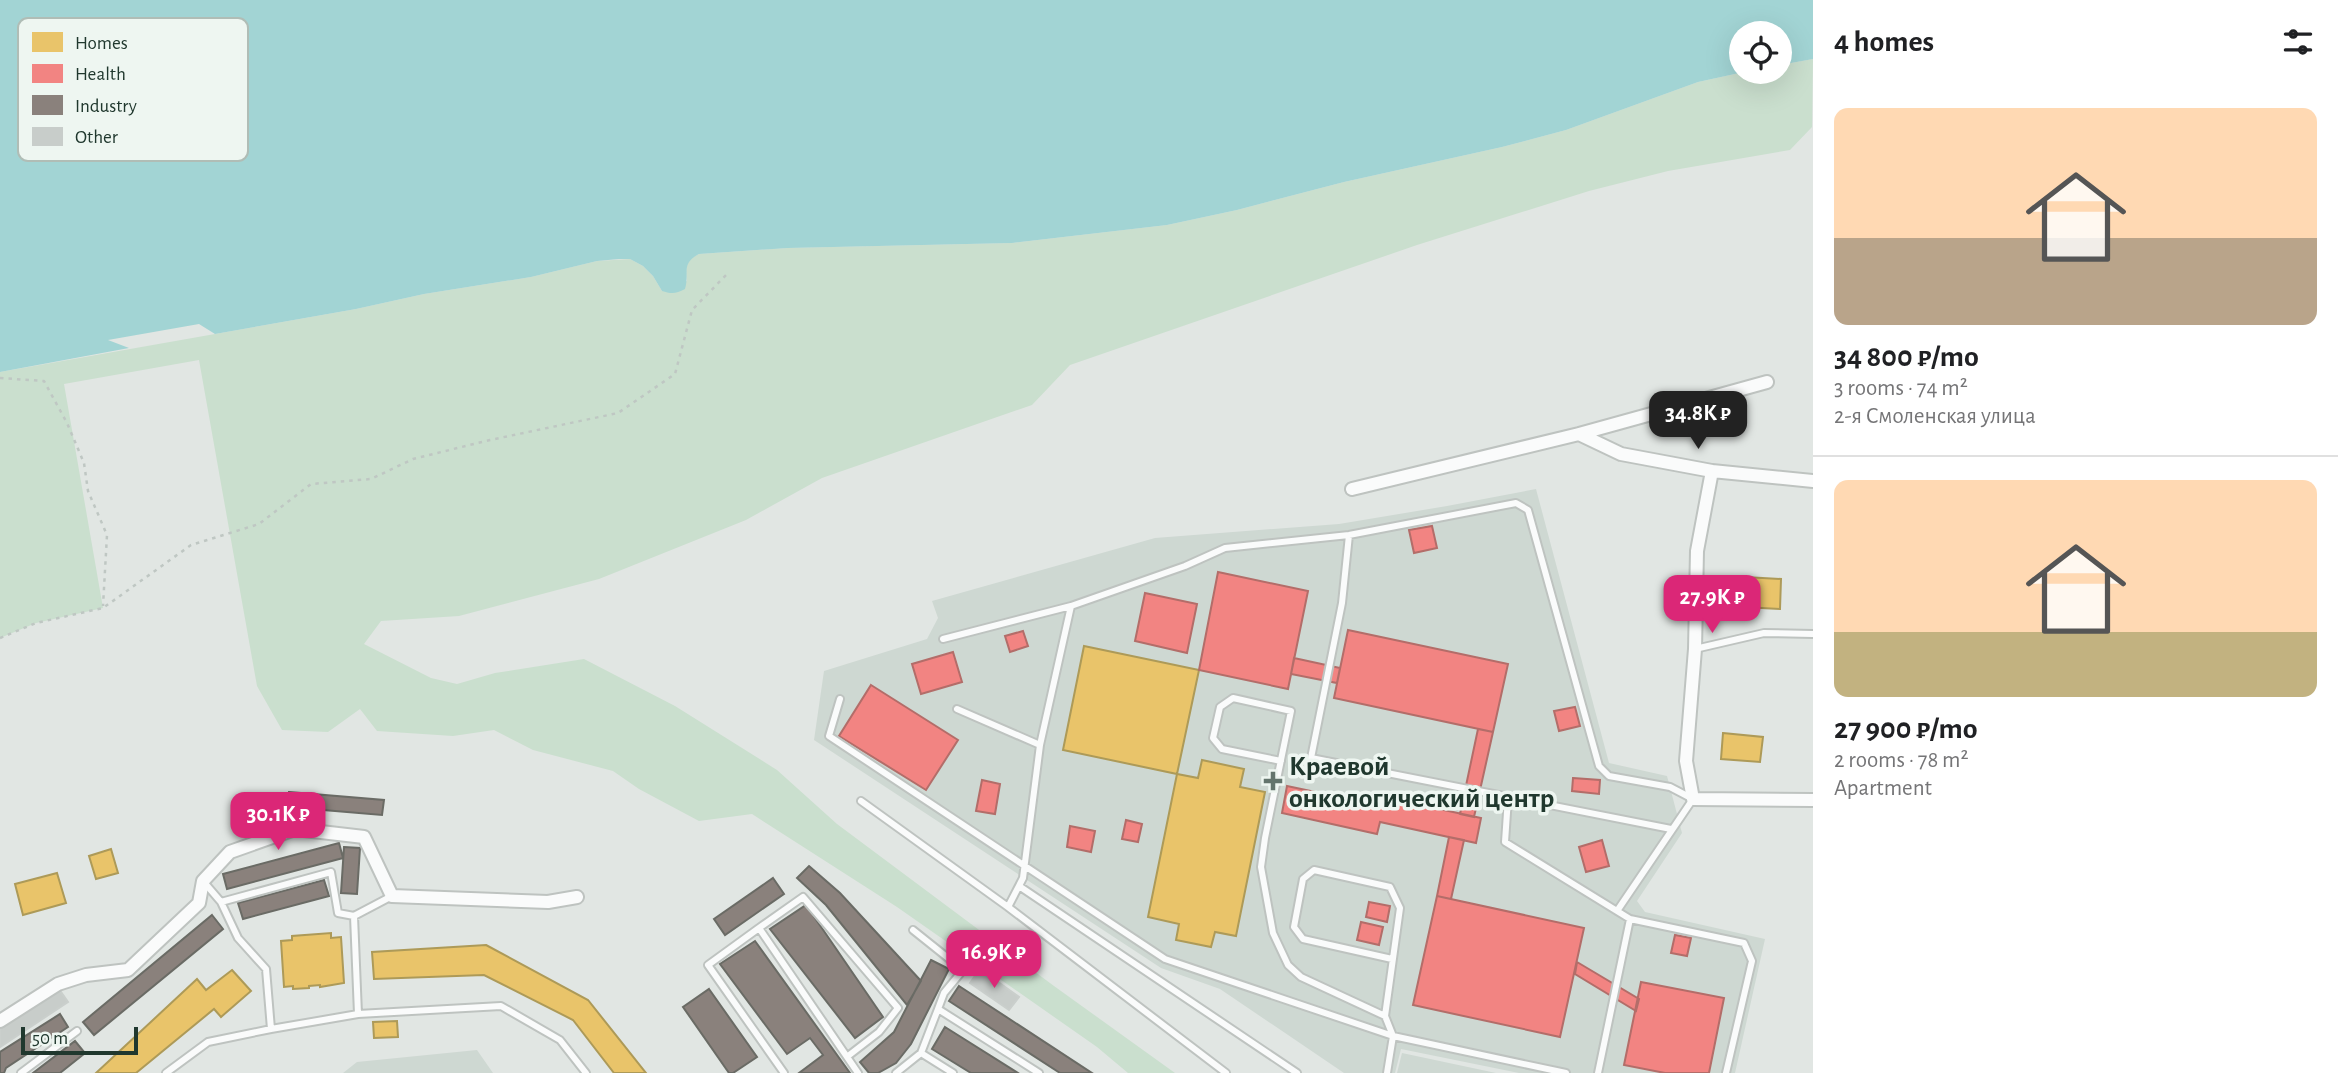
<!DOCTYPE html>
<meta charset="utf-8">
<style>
:root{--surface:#fff;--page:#f6f6f6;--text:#202124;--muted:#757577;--line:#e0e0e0;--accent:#db2777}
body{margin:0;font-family:"Alegreya Sans",sans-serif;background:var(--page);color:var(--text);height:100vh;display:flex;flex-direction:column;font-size:26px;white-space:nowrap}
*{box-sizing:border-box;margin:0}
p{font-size:23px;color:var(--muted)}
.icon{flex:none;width:38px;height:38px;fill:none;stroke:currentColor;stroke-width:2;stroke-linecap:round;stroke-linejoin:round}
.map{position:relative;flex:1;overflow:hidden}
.details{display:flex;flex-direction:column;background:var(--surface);width:525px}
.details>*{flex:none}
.controls{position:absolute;left:1729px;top:21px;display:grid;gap:14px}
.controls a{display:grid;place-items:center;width:63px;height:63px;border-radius:50%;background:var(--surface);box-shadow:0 7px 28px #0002;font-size:35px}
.scale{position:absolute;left:21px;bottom:18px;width:117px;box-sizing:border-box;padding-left:7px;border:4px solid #20382e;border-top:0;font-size:19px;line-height:24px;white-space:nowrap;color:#20382e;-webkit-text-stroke:5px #eef6f1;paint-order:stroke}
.price{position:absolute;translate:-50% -60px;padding:0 16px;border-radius:14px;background:var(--accent);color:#fff;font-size:23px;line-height:46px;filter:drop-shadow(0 2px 4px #0008)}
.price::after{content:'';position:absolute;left:50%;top:42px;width:21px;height:16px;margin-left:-10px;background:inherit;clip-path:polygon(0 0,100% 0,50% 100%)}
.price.active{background:#222;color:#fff}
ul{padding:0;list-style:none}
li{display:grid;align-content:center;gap:14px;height:371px;padding:0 21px}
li+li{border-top:2px solid var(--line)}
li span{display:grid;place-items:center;height:217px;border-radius:14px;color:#555}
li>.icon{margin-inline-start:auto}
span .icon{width:126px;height:126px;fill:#fffc;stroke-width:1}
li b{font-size:30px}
h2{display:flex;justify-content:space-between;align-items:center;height:84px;padding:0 21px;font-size:30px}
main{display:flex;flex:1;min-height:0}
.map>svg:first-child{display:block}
.built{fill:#ced8d2}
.green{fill:#cadfce}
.water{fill:#a2d4d4}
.homes{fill:#e9c46a;stroke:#ad9a58;stroke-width:2}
.health{fill:#f28482;stroke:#b36d69;stroke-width:2}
.industry{fill:#8a817c;stroke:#6a6b65;stroke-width:2}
.building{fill:#c8cdca;stroke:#cacfcc;stroke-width:2}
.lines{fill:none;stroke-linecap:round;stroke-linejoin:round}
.service-casing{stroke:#bec3c0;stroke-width:10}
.minor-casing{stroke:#bec3c0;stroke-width:16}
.path{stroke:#bfc7c3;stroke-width:2.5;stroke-dasharray:3.5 5;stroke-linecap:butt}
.service{stroke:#fafbfb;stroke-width:6}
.minor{stroke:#fafbfb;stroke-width:12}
.poi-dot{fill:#64756d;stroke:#eef6f1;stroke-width:2.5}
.labels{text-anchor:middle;stroke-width:7;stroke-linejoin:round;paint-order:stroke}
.poi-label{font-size:28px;font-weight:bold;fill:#20382e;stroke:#eef6f1;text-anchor:start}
.key{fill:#eef6f1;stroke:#b0bdb6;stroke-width:2}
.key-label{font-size:19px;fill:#20382e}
</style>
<main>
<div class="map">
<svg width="1813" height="1073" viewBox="0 0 1813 1073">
<rect width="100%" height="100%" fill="#e1e6e3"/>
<path class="built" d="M1536,489L1609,763L1667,776L1682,833L1637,901L1645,912L1765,939L1735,1073H1519L1401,1049L1395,1073H1344L1220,989L1161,968L814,740L824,671L927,639L938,618L932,601L1155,538L1339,524L1447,506Z
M477,1050L493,1073H343L357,1062Z
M1402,1053L1496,1073H1397Z"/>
<path class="green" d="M1813,59L1812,127L1790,150L1668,171L1589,191L1417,245L1070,365L1032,405L822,478L746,520L599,579L459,616L381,621L364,644L431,678L457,684L495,673L584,659L675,706L777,770L837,824L1054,986L1175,1073H1128L1097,1047L897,907L752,814L699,821L639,789L613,771L533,750L494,730L453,736L377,731L360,709L328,732L282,730L257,686L199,360L64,384L103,608L36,623L0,638V372L356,309L424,294L531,277L597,261L630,259L643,266L653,276L662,291L687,281C685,267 686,260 699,254L788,248L1012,243L1167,225L1237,210L1344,182L1502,147L1566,130L1698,82L1744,72H1780V65Z"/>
<path class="water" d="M0,0H1813V59L1780,65V33H1741V72H1744L1698,82L1566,130L1502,147L1344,182L1237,210L1167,225L1012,243L788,248L699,254C680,264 690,272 685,289C676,294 671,294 662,291L653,276L643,266L630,259H619L597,261L531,277L424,294L356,309L215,334L199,324L108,340L129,348L0,372Z"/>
<path class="homes" d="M1745,577L1781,579L1780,609L1743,607Z
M1084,646L1199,670L1177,774L1063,750Z
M1723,733L1763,737L1760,762L1721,759Z
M1202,760L1244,769L1240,787L1265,792L1236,936L1215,932L1211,947L1176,940L1179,924L1148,917L1177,774L1198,778Z
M111,849L118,873L96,879L89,856Z
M57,873L66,903L23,915L15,884Z
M331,933V938L341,937L344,983L320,987V985L309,986V988L293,989V986L284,987L281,941L292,940V936Z
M486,945L588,1000L646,1073H614L573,1020L484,975L374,979L372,952Z
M232,970L251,991L221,1017L214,1009L136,1073H96L197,979L206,990Z
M397,1021L398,1037L374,1038L373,1022Z"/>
<path class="health" d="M1432,526L1437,548L1414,553L1409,530Z
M1218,572L1308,591L1288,689L1199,670Z
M1145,593L1197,604L1187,653L1135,641Z
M1348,630L1508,664L1493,732L1334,698Z
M1023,631L1028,646L1010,652L1005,636Z
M953,652L962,682L921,694L912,664Z
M1294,658L1340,668L1337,683L1291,674Z
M871,685L958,740L926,790L839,736Z
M1575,707L1580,726L1559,731L1554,711Z
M1478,729L1493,732L1474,817L1460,814Z
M1573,778L1600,780L1599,794L1572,791Z
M982,780L1000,784L995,814L976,811Z
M1287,786L1377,805L1379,796L1481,818L1476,843L1380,822L1377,834L1282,813Z
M1126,820L1142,824L1138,842L1122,839Z
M1070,826L1095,831L1091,852L1067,847Z
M1449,837L1464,840L1451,899L1437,896Z
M1602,840L1609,866L1586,872L1579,847Z
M1437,896L1584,928L1560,1037L1413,1005Z
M1369,902L1390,906L1387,922L1366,917Z
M1361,922L1383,927L1379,945L1357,940Z
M1675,935L1691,938L1687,956L1671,953Z
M1577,962L1639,999L1636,1011L1575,974Z
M1641,982L1724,998L1709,1073H1665L1624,1065Z"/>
<path class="industry" d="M289,792L384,800L382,815L288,807Z
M339,843L343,858L227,889L223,874Z
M344,847L360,848L357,894L341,893Z
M809,866L840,893L921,981L907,1005L826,905L797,878Z
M773,878L784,894L725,935L714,919Z
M324,880L329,896L243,919L238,903Z
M806,905L883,1017L855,1038L770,929Z
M212,915L223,929L94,1035L83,1022Z
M755,941L850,1073H799L823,1055L810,1038L787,1054L720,964Z
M931,960L949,969L911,1044L896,1063L878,1073H869L860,1062L894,1032Z
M959,986L1092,1073H1060L949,1001Z
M709,989L757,1057L733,1073H729L683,1007Z
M60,1014L68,1027L6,1068L4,1073H0V1052Z
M945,1027L1018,1073H971L932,1049Z
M75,1041L85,1053L60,1073H33Z"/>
<path class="building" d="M980,969L1019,997L1009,1010L970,983Z
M59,989L68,1002L0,1047V1027Z"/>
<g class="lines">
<g class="service-casing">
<path id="service" d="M1349,535L1342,603L1311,758L1671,829
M943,639L1071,606L1185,566L1225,548L1349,535L1516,503L1528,510L1599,766L1609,776L1670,787L1693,799L1617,911L1630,919L1598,1073
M1695,649L1764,633L1813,634
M840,699L829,736L1165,959L1393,1036L1566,1073
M957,709L1040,745
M1281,761L1222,749L1213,738L1220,707L1233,698L1291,711L1265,838L1261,867L1273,933L1288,965L1301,977L1385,1016
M1508,798L1505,842L1630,919L1744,943L1752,961L1726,1073
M861,801L1008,907L1226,1073
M203,881L221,902L238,938L266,969L271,1029
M1019,886L1297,1073
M221,902L331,872L338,913L354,916
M1008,907L1023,878L1040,745L1071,606
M759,928L803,897L898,1008L879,1032L848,1056
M913,930L963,970L944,993L938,1009
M358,1014L354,916L392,896
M921,1053L938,1009L1039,1073
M21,1073L77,1031
M166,1073L208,1042L271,1029L358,1014L501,1006L560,1040L586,1073
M784,1073L708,965L759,928L858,1073
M896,1073L921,1053L953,1073
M1387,1073L1393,1036L1385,1016L1400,908L1390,887L1314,870L1303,879L1294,927L1303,939L1392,959"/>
</g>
<g class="minor-casing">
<path id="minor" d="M1579,434L1621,454L1712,471L1813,481
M1712,471L1697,551L1695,649L1686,761L1693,799L1813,800
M1352,489L1579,434L1767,382
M0,1021L58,984L86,975L128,970L199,903L203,881L230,852L295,829L364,837L392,896L548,902L577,897"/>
</g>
<path class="path" d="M0,378L44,381L67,423L84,463L88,491L107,535L103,606
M0,638L36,623L103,608L191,545L259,524L311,484L371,479L413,459L490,440L618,413L675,374L692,310L728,273"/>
<use href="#service" class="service"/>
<use href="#minor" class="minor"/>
</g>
<path class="poi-dot" d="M1269.5 770.5h7v7h7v7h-7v7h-7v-7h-7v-7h7z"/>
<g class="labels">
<g class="poi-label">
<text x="1289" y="775">Краевой<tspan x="1289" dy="32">онкологический центр</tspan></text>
</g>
</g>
<rect x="18" y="18" width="230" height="143" rx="10" class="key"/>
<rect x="32" y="32" width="31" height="20" fill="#e9c46a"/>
<rect x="32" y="64" width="31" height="19" fill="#f28482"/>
<rect x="32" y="95" width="31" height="20" fill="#8a817c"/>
<rect x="32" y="127" width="31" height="19" fill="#c8cdca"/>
<g class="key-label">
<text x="75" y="49">Homes</text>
<text x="75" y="80">Health</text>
<text x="75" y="112">Industry</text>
<text x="75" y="143">Other</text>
</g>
</svg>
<div class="controls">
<a><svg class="icon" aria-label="locate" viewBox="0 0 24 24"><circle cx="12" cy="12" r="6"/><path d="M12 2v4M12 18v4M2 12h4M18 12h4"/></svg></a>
</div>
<div class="scale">50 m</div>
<b class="price active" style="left:1698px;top:451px">34.8K ₽</b>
<b class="price" style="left:1712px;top:635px">27.9K ₽</b>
<b class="price" style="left:278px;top:852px">30.1K ₽</b>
<b class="price" style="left:994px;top:990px">16.9K ₽</b>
</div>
<section class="details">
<h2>4 homes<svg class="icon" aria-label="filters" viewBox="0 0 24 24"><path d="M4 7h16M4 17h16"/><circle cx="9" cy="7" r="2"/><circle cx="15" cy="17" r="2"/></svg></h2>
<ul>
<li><span style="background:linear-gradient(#ffd9b3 60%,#b9a48a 0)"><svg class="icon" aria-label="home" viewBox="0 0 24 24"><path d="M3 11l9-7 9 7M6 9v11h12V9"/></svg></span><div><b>34 800 ₽/mo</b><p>3 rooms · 74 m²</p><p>2-я Смоленская улица</p></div></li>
<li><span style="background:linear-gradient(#ffd9b3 70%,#c2b280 0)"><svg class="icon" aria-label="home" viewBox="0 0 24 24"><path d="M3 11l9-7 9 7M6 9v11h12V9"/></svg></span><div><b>27 900 ₽/mo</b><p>2 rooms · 78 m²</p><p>Apartment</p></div></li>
</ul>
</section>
</main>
